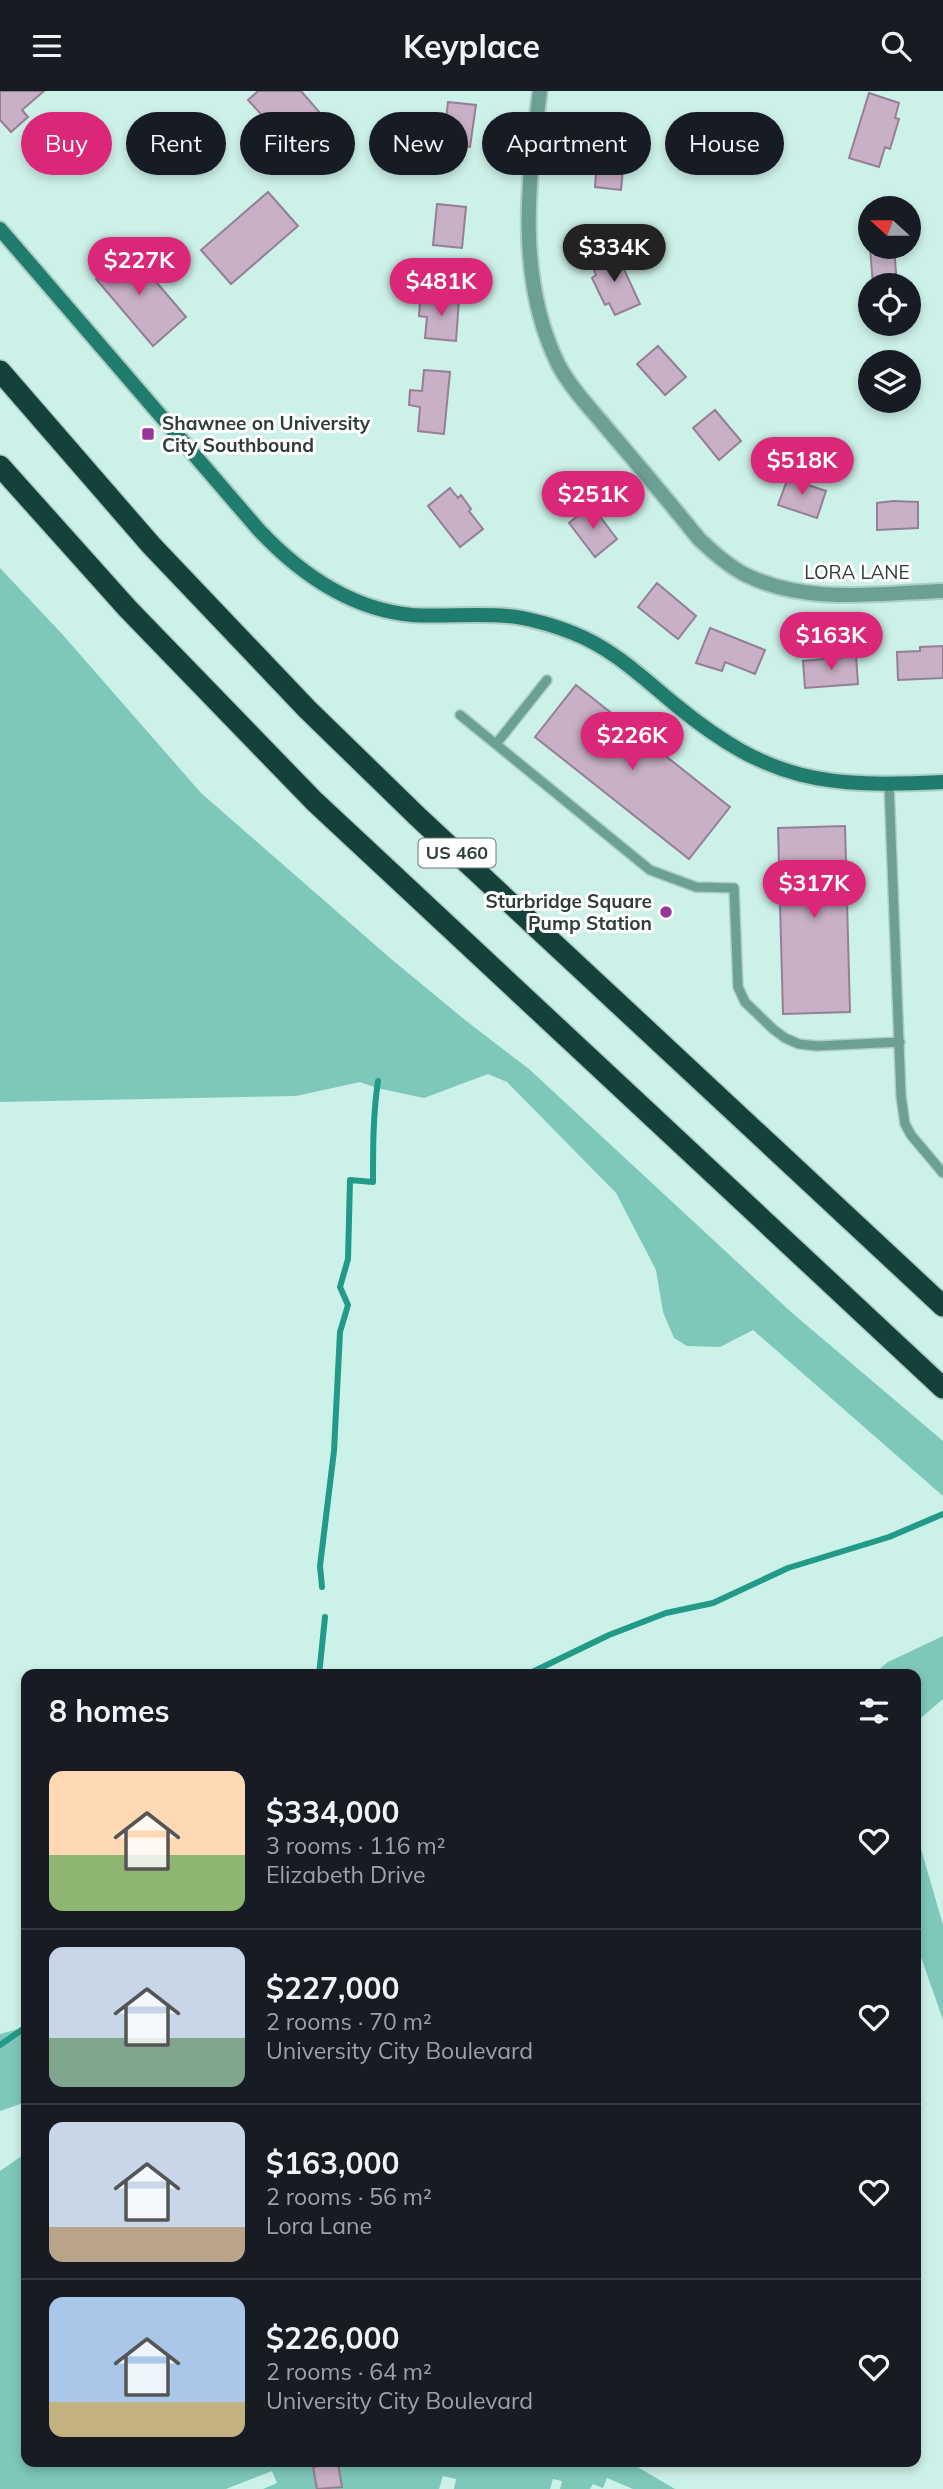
<!DOCTYPE html>
<meta charset="utf-8">
<style>
:root{--surface:#171b24;--page:#20242c;--text:#f1f3f6;--muted:#9ea1a6;--line:#363941;--accent:#db2777}
body{margin:0;font-family:Mulish,sans-serif;background:var(--page);color:var(--text);height:100vh;display:flex;flex-direction:column;font-size:26px;white-space:nowrap}
*{box-sizing:border-box;margin:0}
p{font-size:23px;color:var(--muted)}
.icon{flex:none;width:38px;height:38px;fill:none;stroke:currentColor;stroke-width:2;stroke-linecap:round;stroke-linejoin:round}
.map{position:relative;flex:1;overflow:hidden}
.panel{position:absolute;left:21px;top:1578px;width:900px;height:798px;display:flex;flex-direction:column;background:var(--surface);border-radius:14px;box-shadow:0 4px 10px #0003}
.panel>*{flex:none}
.guide{position:absolute;left:21px;top:21px;width:901px;height:63px;display:flex;gap:14px}
.needle{width:46px;rotate:291deg}
.buttons{position:absolute;left:858px;top:105px;display:grid;gap:14px}
.buttons a{display:grid;place-items:center;width:63px;height:63px;border-radius:50%;background:var(--surface);box-shadow:0 4px 10px #0003;font-size:35px}
.price{position:absolute;translate:-50% -60px;padding:0 16px;border-radius:24px;background:var(--accent);color:#fff;font-size:23px;line-height:46px;filter:drop-shadow(0 2px 4px #0008)}
.price::after{content:'';position:absolute;left:50%;top:42px;width:21px;height:16px;margin-left:-10px;background:inherit;clip-path:polygon(0 0,100% 0,50% 100%)}
.price.on{background:#222;color:#fff}
ul{padding:0;list-style:none}
li{display:flex;align-items:center;gap:21px;height:175px;padding:0 28px}
li+li{border-top:2px solid var(--line)}
li span{display:grid;place-items:center;flex:none;width:196px;height:140px;border-radius:14px;color:#555}
li>.icon{margin-inline-start:auto}
span .icon{width:84px;height:84px;fill:#fffc;stroke-width:1}
li b{font-size:30px}
h2{display:flex;justify-content:space-between;align-items:center;height:84px;padding:0 28px;font-size:30px}
.tag{padding:0 24px;border-radius:32px;background:var(--surface);box-shadow:0 4px 10px #0003;font-size:24px;line-height:63px}
.tag.on{background:var(--accent);color:#fff}
header{display:flex;justify-content:space-between;align-items:center;height:91px;padding:0 28px;background:var(--surface);font-size:32px;font-weight:700}
.map>svg:first-child{display:block}
.green{fill:#7ec8b9}
.lines{fill:none;stroke-linecap:round;stroke-linejoin:round}
.stream{stroke:#229a88;stroke-width:6}
.building{fill:#c8b0c7;stroke:#957f94;stroke-width:2}
.lane-casing{stroke:#adcdc5;stroke-width:12}
.street-casing{stroke:#adcdc5;stroke-width:18}
.secondary-casing{stroke:#adcdc5;stroke-width:18}
.highway-casing{stroke:#adcdc5;stroke-width:24}
.lane{stroke:#6ca095;stroke-width:9}
.street{stroke:#6ca095;stroke-width:14}
.secondary{stroke:#207c6d;stroke-width:14}
.highway{stroke:#144139;stroke-width:21}
.poi-dot{fill:#99349a;stroke:#fff;stroke-width:2.5}
.labels{text-anchor:middle;stroke-width:6;stroke-linejoin:round;paint-order:stroke}
.shield{fill:#fff;stroke:#6d7876;stroke-width:2}
.shield-label{font-size:18px;font-weight:bold;fill:#2f3e3b}
.poi-label{font-size:19px;font-weight:bold;fill:#2f3e3b;stroke:#fff;text-anchor:start}
.street-label{font-size:19px;fill:#2f3e3b;stroke:#fff}
</style>
<header><svg class="icon" aria-label="menu" viewBox="0 0 24 24"><path d="M4 6h16M4 12h16M4 18h16"/></svg>Keyplace<svg class="icon" aria-label="search" viewBox="0 0 24 24"><circle cx="10" cy="10" r="6"/><path d="M15 15l6 6"/></svg></header>
<div class="map">
<svg width="943" height="2398" viewBox="0 0 943 2398">
<rect width="100%" height="100%" fill="#ccf1e8"/>
<path class="green" d="M0,477L63,544L201,702L390,867L465,929L529,978L791,1221L943,1350V1405L753,1239L720,1256L687,1255L674,1247L663,1221L656,1179L616,1102L507,991L488,983L424,1007L377,997L360,991L296,1005L0,1011Z
M943,1545V1608L915,1632V1584H872L888,1571Z
M915,1737L943,1834V1929L915,1849Z
M26,1936V2011L0,2020V1943Z
M26,2062V2371H629L675,2398H633L607,2387L603,2397L593,2393L590,2398H560L562,2390L553,2388L550,2398H454L456,2388L443,2385L439,2398H331L342,2396L338,2372L313,2376L317,2398H263L277,2392L272,2380L226,2398H0V2080Z"/>
<g class="lines">
<path class="stream" d="M322,1496L320,1475L334,1360L340,1241L348,1214L340,1196L348,1168L350,1089L373,1091C373,1056 373,1024 378,990
M319,1584L325,1526
M526,1584L609,1544L666,1522L713,1512L788,1477L889,1446L943,1423
M0,1954L26,1936"/>
</g>
<path class="building" d="M0,0H44L22,19L28,26L11,41L0,29Z
M258,0H301L340,45L334,50L341,58L329,68L323,61L307,74L248,9Z
M869,2L899,12L895,27L899,28L890,58L885,56L879,76L849,67Z
M448,11L476,14L470,56L443,53Z
M599,42L626,44L621,99L595,96Z
M268,101L298,135L231,193L201,159Z
M437,113L466,116L462,157L433,154Z
M870,156H894L897,194H873Z
M129,159L186,226L153,255L96,188L100,183L94,176L106,166L112,173Z
M616,161L640,213L615,224L609,212L605,214L592,187L596,184L591,172Z
M429,207L459,209L456,250L425,247L427,226L419,225L420,210L429,211Z
M658,255L686,286L665,304L637,273Z
M424,279L450,281L444,343L418,340L420,316L409,314L410,299L422,300Z
M715,319L741,350L719,369L693,337Z
M789,384L804,389L802,392L826,400L817,427L778,414Z
M450,397L458,407L461,404L471,418L469,420L483,438L460,456L428,415Z
M893,410L918,411V437L877,439V412Z
M591,414L617,448L595,466L569,432Z
M657,492L696,525L678,548L638,516Z
M710,537L765,559L755,583L725,571L722,580L696,572Z
M943,555V587L898,589L897,561L920,560V556Z
M856,565L858,593L805,597L803,570Z
M576,594L730,716L689,768L535,646Z
M845,735L850,921L783,923L778,737Z
M338,2372L342,2396L317,2398L313,2376Z"/>
<g class="lines">
<g class="lane-casing">
<path id="lane" d="M460,624L650,779L696,796L734,797L738,896L745,911L773,938L785,947L799,953L817,955L900,951
M496,653L547,589
M889,693L901,1005L905,1033L911,1044L943,1082"/>
</g>
<g class="street-casing">
<path id="street" d="M540,0C528,91 516,187 558,273C571,298 592,319 610,341C640,376 670,412 699,448C713,461 728,475 746,484C807,514 877,502 943,500"/>
</g>
<g class="secondary-casing">
<path id="secondary" d="M0,138L258,438C299,482 349,518 412,524C443,526 475,522 507,525C530,527 552,534 573,542C614,558 644,588 677,615C770,691 826,697 943,691"/>
</g>
<g class="highway-casing">
<path id="highway" d="M0,280L151,454L307,618L418,726L943,1215
M0,375L128,518L314,710L943,1297"/>
</g>
<use href="#lane" class="lane"/>
<use href="#street" class="street"/>
<use href="#secondary" class="secondary"/>
<use href="#highway" class="highway"/>
</g>
<g class="poi-dot">
<rect x="141" y="336" width="14" height="14" rx="3.5"/>
<circle cx="666" cy="821" r="7"/>
</g>
<g class="labels">
<rect class="shield" x="418.5" y="747.5" width="77" height="29" rx="5"/>
<g class="shield-label">
<text x="457" y="768">US 460</text>
</g>
<g class="poi-label">
<text x="162" y="339">Shawnee on University<tspan x="162" dy="22">City Southbound</tspan></text>
<text x="652" y="817" text-anchor="end">Sturbridge Square<tspan x="652" dy="22">Pump Station</tspan></text>
</g>
<g class="street-label">
<text x="857" y="488">LORA LANE</text>
</g>
</g>
</svg>
<div class="buttons">
<a><svg class="needle" viewBox="-14 -14 28 28"><path d="M0-13l5 13h-10z" fill="#e53935"/><path d="M0 13l5-13h-10z" fill="#9ea1a6"/></svg></a>
<a><svg class="icon" aria-label="locate" viewBox="0 0 24 24"><circle cx="12" cy="12" r="6"/><path d="M12 2v4M12 18v4M2 12h4M18 12h4"/></svg></a>
<a><svg class="icon" aria-label="layers" viewBox="0 0 24 24"><path d="M12 4l9 5-9 5-9-5zM3 14l9 5 9-5"/></svg></a>
</div>
<b class="price on" style="left:614px;top:193px">$334K</b>
<b class="price" style="left:139px;top:206px">$227K</b>
<b class="price" style="left:441px;top:227px">$481K</b>
<b class="price" style="left:802px;top:406px">$518K</b>
<b class="price" style="left:593px;top:440px">$251K</b>
<b class="price" style="left:831px;top:581px">$163K</b>
<b class="price" style="left:632px;top:681px">$226K</b>
<b class="price" style="left:814px;top:829px">$317K</b>
<div class="guide">
<a class="tag on">Buy</a>
<a class="tag">Rent</a>
<a class="tag">Filters</a>
<a class="tag">New</a>
<a class="tag">Apartment</a>
<a class="tag">House</a>
</div>
<section class="panel">
<h2>8 homes<svg class="icon" aria-label="filters" viewBox="0 0 24 24"><path d="M4 7h16M4 17h16"/><circle cx="9" cy="7" r="2"/><circle cx="15" cy="17" r="2"/></svg></h2>
<ul>
<li><span style="background:linear-gradient(#ffd9b3 60%,#8fb573 0)"><svg class="icon" aria-label="home" viewBox="0 0 24 24"><path d="M3 11l9-7 9 7M6 9v11h12V9"/></svg></span><div><b>$334,000</b><p>3 rooms · 116 m²</p><p>Elizabeth Drive</p></div><svg class="icon" aria-label="heart" viewBox="0 0 24 24"><path d="M12 20l-8-8c-3-5 5-10 8-4 3-6 11-1 8 4z"/></svg></li>
<li><span style="background:linear-gradient(#c9d6e8 65%,#7fa58c 0)"><svg class="icon" aria-label="home" viewBox="0 0 24 24"><path d="M3 11l9-7 9 7M6 9v11h12V9"/></svg></span><div><b>$227,000</b><p>2 rooms · 70 m²</p><p>University City Boulevard</p></div><svg class="icon" aria-label="heart" viewBox="0 0 24 24"><path d="M12 20l-8-8c-3-5 5-10 8-4 3-6 11-1 8 4z"/></svg></li>
<li><span style="background:linear-gradient(#c9d6e8 75%,#b9a48a 0)"><svg class="icon" aria-label="home" viewBox="0 0 24 24"><path d="M3 11l9-7 9 7M6 9v11h12V9"/></svg></span><div><b>$163,000</b><p>2 rooms · 56 m²</p><p>Lora Lane</p></div><svg class="icon" aria-label="heart" viewBox="0 0 24 24"><path d="M12 20l-8-8c-3-5 5-10 8-4 3-6 11-1 8 4z"/></svg></li>
<li><span style="background:linear-gradient(#a9c7e8 75%,#c2b280 0)"><svg class="icon" aria-label="home" viewBox="0 0 24 24"><path d="M3 11l9-7 9 7M6 9v11h12V9"/></svg></span><div><b>$226,000</b><p>2 rooms · 64 m²</p><p>University City Boulevard</p></div><svg class="icon" aria-label="heart" viewBox="0 0 24 24"><path d="M12 20l-8-8c-3-5 5-10 8-4 3-6 11-1 8 4z"/></svg></li>
</ul>
</section>
</div>
